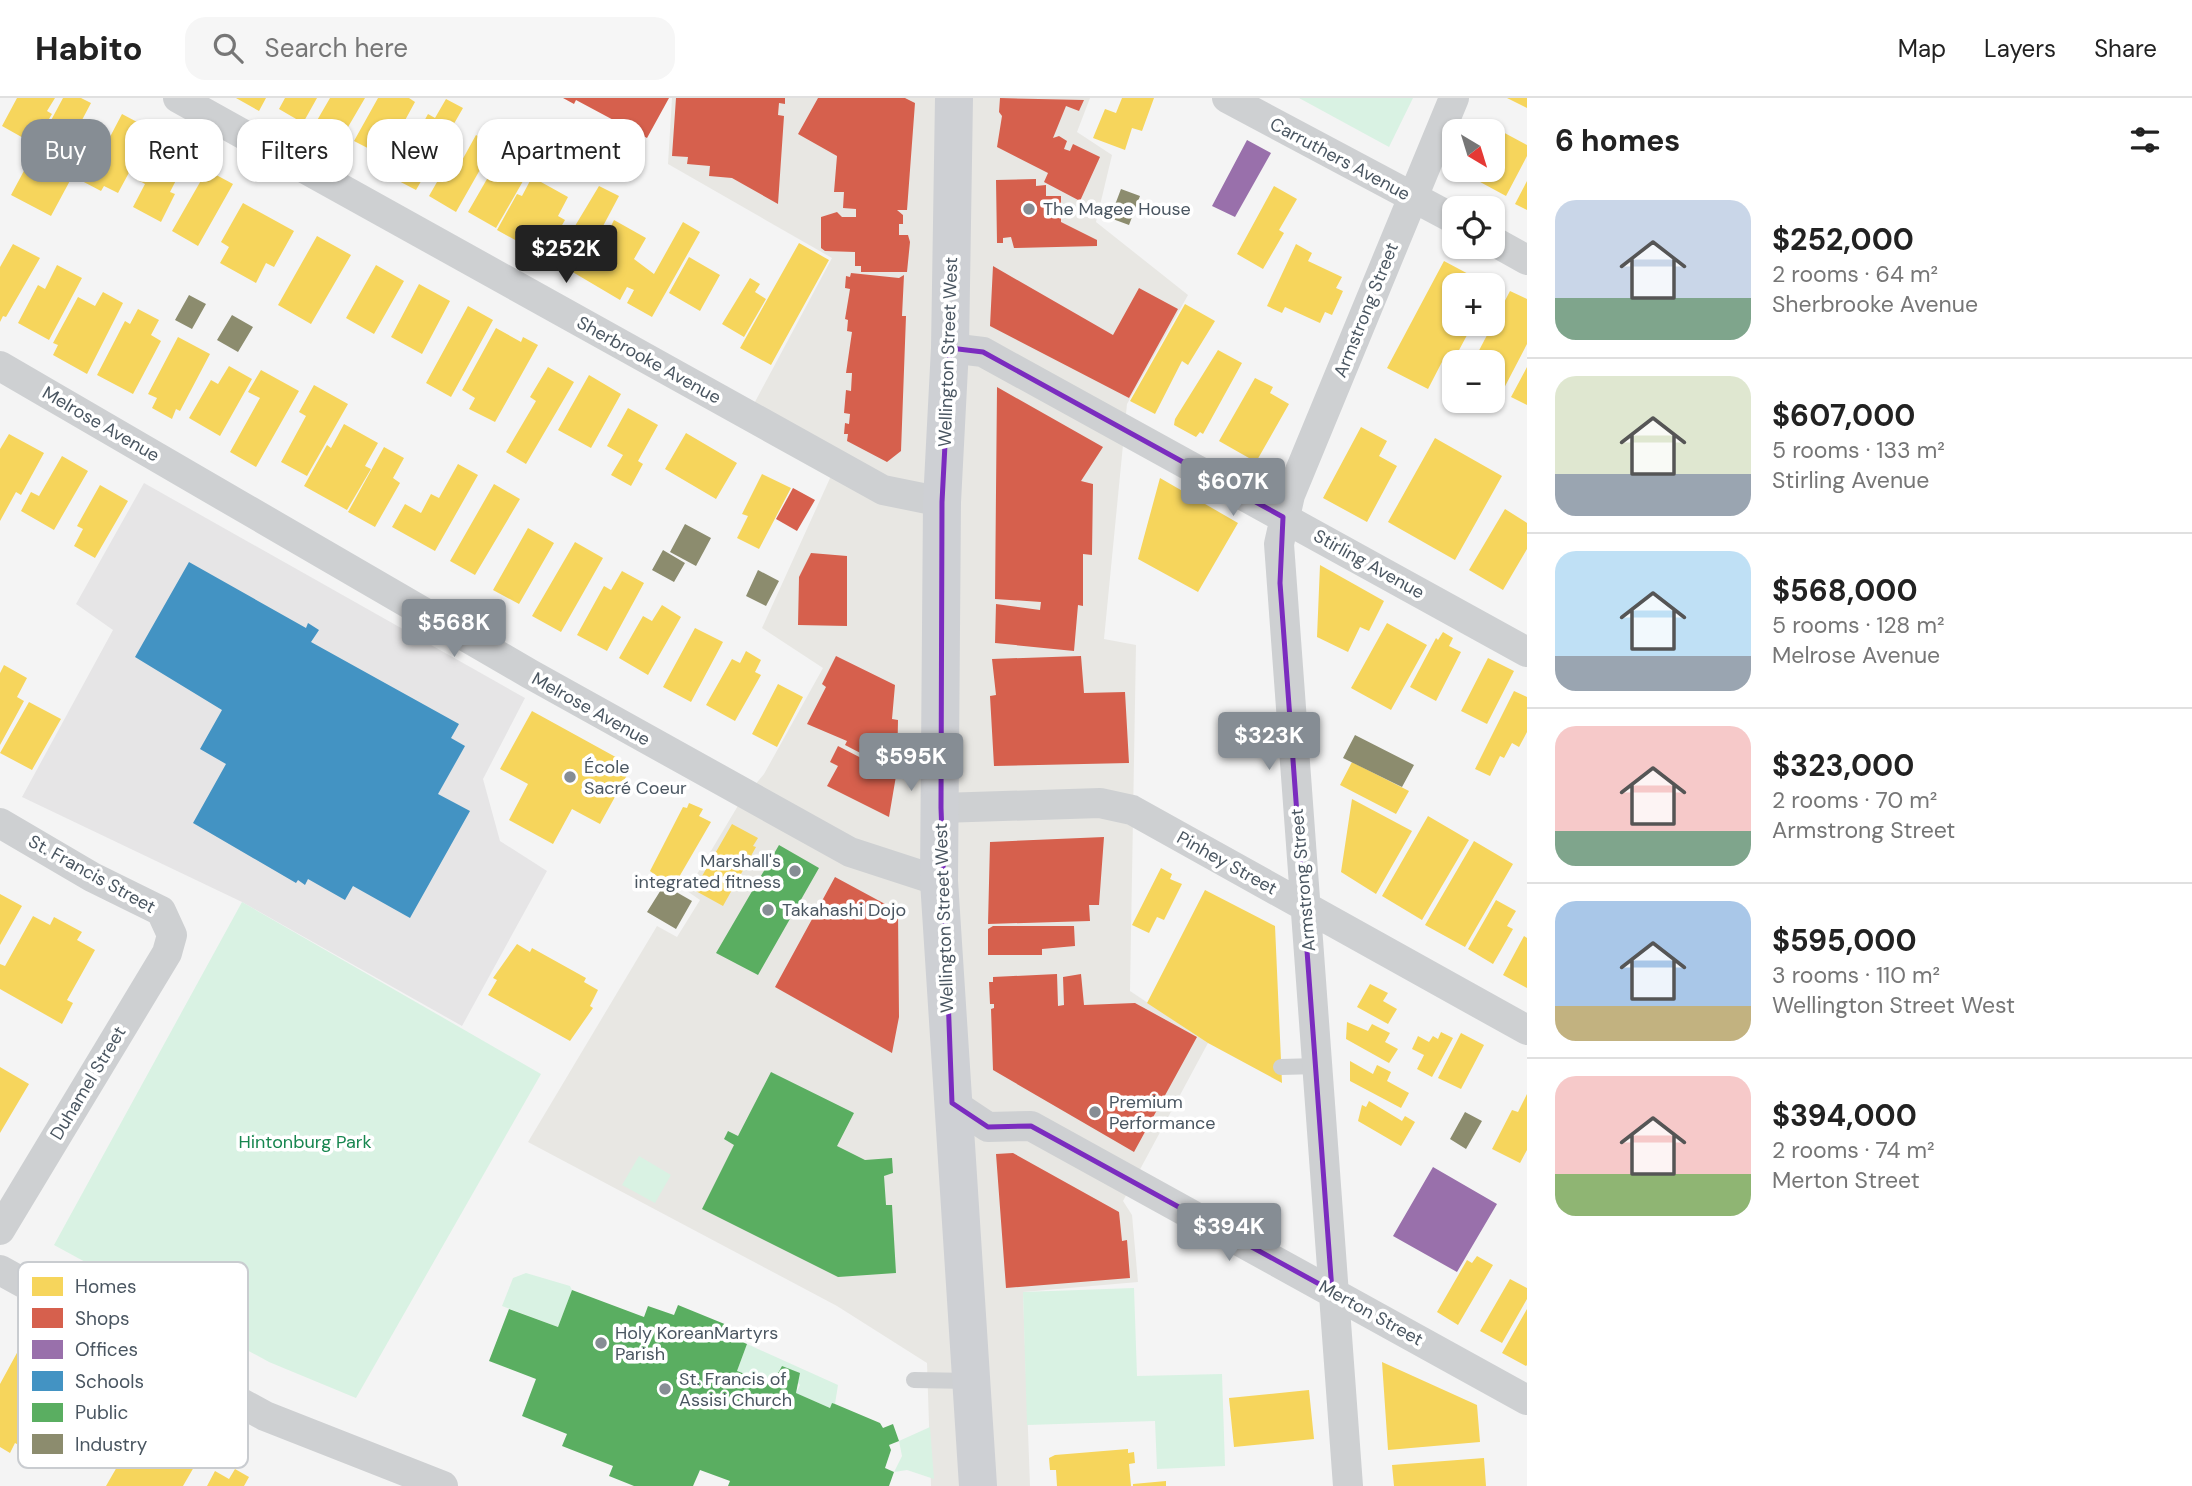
<!DOCTYPE html>
<meta charset="utf-8">
<style>
:root{--surface:#fff;--page:#f6f6f6;--text:#222;--muted:#767676;--line:#e0e0e0;--accent:#868d94}
body{margin:0;font-family:"DM Sans",sans-serif;background:var(--page);color:var(--text);height:100vh;display:flex;flex-direction:column;font-size:26px;white-space:nowrap}
*{box-sizing:border-box;margin:0}
p{font-size:23px;color:var(--muted)}
.icon{flex:none;width:38px;height:38px;fill:none;stroke:currentColor;stroke-width:2;stroke-linecap:round;stroke-linejoin:round}
.map{position:relative;flex:1;overflow:hidden}
.sheet{display:flex;flex-direction:column;background:var(--surface);width:665px}
.sheet>*{flex:none}
.banner{position:absolute;left:21px;top:21px;width:665px;height:63px;display:flex;gap:14px}
.needle{width:46px;rotate:142deg}
.fabs{position:absolute;left:1442px;top:21px;display:grid;gap:14px}
.fabs a{display:grid;place-items:center;width:63px;height:63px;border-radius:14px;background:var(--surface);box-shadow:0 2px 5px #0004;font-size:35px}
.price{position:absolute;translate:-50% -60px;padding:0 16px;border-radius:7px;background:var(--accent);color:#fff;font-size:23px;line-height:46px;filter:drop-shadow(0 2px 4px #0008)}
.price::after{content:'';position:absolute;left:50%;top:42px;width:21px;height:16px;margin-left:-10px;background:inherit;clip-path:polygon(0 0,100% 0,50% 100%)}
.price.on{background:#222;color:#fff}
ul{padding:0;list-style:none}
li{display:flex;align-items:center;gap:21px;height:175px;padding:0 28px}
li+li{border-top:2px solid var(--line)}
li span{display:grid;place-items:center;flex:none;width:196px;height:140px;border-radius:21px;color:#555}
li>.icon{margin-inline-start:auto}
span .icon{width:84px;height:84px;fill:#fffc;stroke-width:1}
li b{font-size:30px}
h2{display:flex;justify-content:space-between;align-items:center;height:84px;padding:0 28px;font-size:30px}
.pill{padding:0 24px;border-radius:21px;background:var(--surface);box-shadow:0 2px 5px #0004;font-size:24px;line-height:63px}
.pill.on{background:var(--accent);color:#fff}
header{display:flex;align-items:center;gap:42px;box-sizing:border-box;height:98px;padding:0 35px;background:var(--surface);border-bottom:2px solid var(--line)}
header strong{font-size:33px}
nav{display:flex;gap:38px;margin-inline-start:auto;font-size:24px}
.search{width:490px;height:63px;background:var(--page);display:flex;align-items:center;gap:18px;box-sizing:border-box;padding:0 24px;border-radius:21px;color:var(--muted);font-size:26px}
main{display:flex;flex:1;min-height:0}
.map>svg:first-child{display:block}
.commercial{fill:#e8e7e3}
.education{fill:#e6e5e6}
.green{fill:#d9f2e3}
.homes{fill:#f6d55c}
.shops{fill:#d6604d}
.offices{fill:#9970ab}
.schools{fill:#4393c3}
.public{fill:#5aae61}
.industry{fill:#8c8c6e}
.lines{fill:none;stroke-linecap:round;stroke-linejoin:round}
.lane{stroke:#ced0d2;stroke-width:16}
.street{stroke:#ced0d2;stroke-width:30}
.secondary{stroke:#ced0d4;stroke-width:38}
.marked{fill:none;stroke:#7b2cbf;stroke-width:5;stroke-linejoin:round}
.poi-dot{fill:#868d94;stroke:#fff;stroke-width:2.5}
.labels{text-anchor:middle;stroke-width:7;stroke-linejoin:round;paint-order:stroke}
.street-label{font-size:18px;fill:#4a5661;stroke:#fff}
.poi-label{font-size:18px;fill:#4a5661;stroke:#fff;text-anchor:start}
.park-label{font-size:18px;fill:#17864f;stroke:#fff}
.key{fill:#fff;stroke:#c9ccd0;stroke-width:2}
.key-label{font-size:19px;fill:#4a5661}
</style>
<header>
<strong>Habito</strong>
<div class="search"><svg class="icon" aria-label="search" viewBox="0 0 24 24"><circle cx="10" cy="10" r="6"/><path d="M15 15l6 6"/></svg>Search here</div>
<nav><a>Map</a><a>Layers</a><a>Share</a></nav>
</header>
<main>
<div class="map">
<svg width="1527" height="1388" viewBox="0 0 1527 1388">
<rect width="100%" height="100%" fill="#f4f4f4"/>
<path class="commercial" d="M672,0H1090L1077,34L1112,57L1096,124L1188,197L1127,306L1104,541L1136,547L1130,893L1208,945L1123,1103L1132,1117L1138,1184L1023,1194L1030,1388H931L927,1265L837,1208L528,1044L657,828L677,839L700,802L687,793L739,706L764,676L823,570L762,530L836,367L748,317L832,160L668,66Z"/>
<path class="education" d="M144,385L525,600L483,681L500,743L547,773L462,928L242,804L22,699L113,532L76,506Z"/>
<path class="green" d="M1299,0H1413L1389,49Z
M242,804L541,976L356,1300L269,1264L54,1147Z
M639,1058L671,1077L655,1105L622,1087Z
M526,1175L570,1188L572,1192L558,1229L502,1208L513,1180Z
M1134,1190L1137,1278L1222,1276L1225,1368L1157,1371L1155,1323L1027,1327L1023,1194Z
M747,1246L838,1287L835,1306L830,1310L796,1295L800,1287L782,1268L772,1286L737,1273Z
M930,1329L934,1381L907,1372L894,1374L902,1358L899,1343Z"/>
<path class="homes" d="M17,0H55L47,13L52,16L34,46L2,28Z
M63,0H81L91,5L64,56L80,64L51,118L11,97Z
M236,0H266L259,13Z
M285,0H317L303,25L279,11Z
M330,0H365L334,53L308,38Z
M378,0H409L415,4L385,59L354,43Z
M1122,0H1154L1142,33L1132,30L1125,52L1093,40L1105,11L1116,15Z
M1507,0H1527V10Z
M446,1L463,10L416,92L393,80L428,16L435,20Z
M122,16L152,32L118,95L104,88L101,93L80,82L96,53L101,56Z
M1486,25L1527,47V58L1506,98L1458,72H1493V33H1482Z
M476,37L494,47L456,114L429,98L445,70L455,75Z
M510,41L538,57L496,130L468,114Z
M156,44L187,61L170,94L175,96L161,124L133,109L145,86L136,81Z
M207,72L233,86L198,148L172,133Z
M532,79L568,99L558,118L565,122L544,158L497,132L517,96L522,98Z
M1527,83V112L1515,106Z
M599,88L619,98L585,162L597,141L603,144L614,122L646,140L634,161L654,176L683,124L700,134L652,219L627,205L634,192L627,189L620,202L554,163Z
M1274,88L1297,101L1279,132L1284,135L1263,171L1237,156Z
M243,105L294,133L274,169L266,165L256,185L220,165L229,149L221,144Z
M317,138L351,157L311,226L278,207Z
M799,145L829,162L771,267L740,250Z
M13,146L40,160L6,219L3,218L0,224V169Z
M1296,146L1312,155L1308,163L1342,179L1336,190L1343,193L1332,217L1325,214L1320,225L1285,209L1282,215L1267,208Z
M689,159L720,177L700,213L669,195Z
M1444,163L1489,187H1454V226H1473L1451,267L1443,262L1428,291L1387,270Z
M57,167L82,180L49,242L18,225L38,187L45,191Z
M376,167L404,183L374,236L346,220Z
M750,180L760,186L755,194L766,201L744,239L722,226Z
M419,186L450,203L422,256L391,239Z
M1510,193L1527,201V246L1501,296L1493,291V264H1473Z
M103,194L123,205L87,276L53,257L58,247L53,245L78,199L95,208Z
M1185,206L1215,223L1188,267L1182,263L1155,316L1130,303Z
M468,208L493,222L451,299L426,285Z
M138,211L159,222L151,237L161,243L133,296L97,277L125,223L130,226Z
M496,230L521,244L523,239L538,247L495,324L469,311L475,300L462,292Z
M178,239L210,256L180,313L176,311L172,321L152,310L157,300L148,296Z
M1218,252L1242,265L1203,336L1200,334L1196,339L1174,327L1175,321Z
M229,268L252,281L220,338L189,320L211,282L218,286Z
M548,269L574,284L526,366L506,354L536,303L530,299Z
M1527,269V307L1511,299Z
M261,272L299,293L256,369L230,354L260,300L248,294Z
M589,277L621,296L591,350L558,332Z
M1255,280L1273,289L1270,295L1289,306L1256,364L1219,343Z
M314,287L348,306L307,378L281,364L306,318L299,314Z
M628,310L658,327L638,363L643,366L631,388L611,377L623,357L607,348Z
M344,326L378,345L365,368L371,371L347,412L304,388L327,347L331,350Z
M1361,329L1387,343L1379,358L1397,368L1367,424L1323,400Z
M686,335L737,365L716,401L665,371Z
M9,336L44,355L21,397L16,394L0,423V351Z
M1435,340L1502,378L1455,462L1388,424Z
M384,349L404,360L393,380L400,385L375,429L348,414Z
M62,358L88,373L54,432L21,413L31,394L39,398Z
M458,366L478,377L435,453L392,429L405,406L421,415L431,396L439,400Z
M762,376L791,390L759,451L737,440L748,418L742,416Z
M1160,380L1238,425L1198,494L1138,461Z
M494,386L520,401L475,477L450,463Z
M100,387L128,403L95,460L74,448L83,431L77,428Z
M1505,411L1527,425V451L1503,492L1469,472Z
M528,430L554,445L519,506L493,492Z
M575,444L603,460L561,534L532,518Z
M1320,467L1384,503L1369,533L1360,529L1348,554L1317,539Z
M622,473L644,485L607,553L577,537L604,488L611,492Z
M662,507L681,519L648,577L619,560L643,518L652,523Z
M1387,525L1427,547L1391,612L1351,590Z
M695,530L723,544L691,604L663,589Z
M1443,534L1453,540L1449,548L1461,554L1436,603L1410,589L1436,540L1438,542Z
M746,553L761,562L755,574L761,577L735,623L706,607L732,561L740,565Z
M1488,560L1514,573L1487,626L1461,613Z
M4,567L27,580L17,599L24,603L0,647V575Z
M778,586L803,599L777,649L752,636Z
M1514,593L1527,599V634L1519,649L1512,645L1504,660L1500,658L1490,678L1475,671Z
M29,604L61,621L32,672L0,655Z
M532,613L632,668L600,726L572,711L553,746L509,722L528,686L500,671Z
M1352,664L1409,693L1396,716L1340,687Z
M1352,701L1412,733L1376,796L1341,774Z
M689,705L703,711L699,718L711,724L675,786L668,782L666,785L650,773L683,709L687,710Z
M1428,718L1469,742L1422,822L1382,798Z
M732,726L758,740L753,748L756,749L723,808L694,792Z
M1474,743L1513,766L1465,849L1425,827Z
M1161,770L1172,776L1170,781L1182,786L1164,822L1157,819L1149,835L1132,827Z
M1205,792L1275,828L1282,985L1208,945L1147,905Z
M0,796L22,808L0,847Z
M1496,802L1516,813L1507,828L1513,831L1493,866L1468,851Z
M33,818L50,827L54,819L82,834L77,842L95,852L67,902L73,905L62,926L0,891V866L5,868Z
M1524,838L1527,840V890L1503,877Z
M517,846L530,854L532,850L586,880L584,884L598,892L590,908L593,910L570,943L488,897L497,882L493,880Z
M1370,886L1388,895L1383,903L1397,911L1388,926L1357,909Z
M1347,924L1368,933L1372,926L1390,935L1385,944L1398,951L1389,965L1346,941Z
M1441,934L1453,940L1432,979L1417,971L1424,957L1412,951L1418,938L1429,944L1433,938L1438,941Z
M1461,935L1484,947L1461,991L1438,980Z
M1350,963L1373,976L1377,967L1391,974L1387,983L1409,995L1401,1010L1350,983Z
M0,969L29,986L0,1035Z
M1527,996V1052L1520,1065L1492,1051L1512,1012L1518,1014Z
M1369,1003L1402,1023L1405,1018L1415,1024L1401,1048L1358,1023L1362,1007L1366,1009Z
M1477,1158L1493,1167L1458,1227L1437,1214L1467,1162L1472,1165Z
M1510,1181L1527,1190V1201L1502,1245L1480,1233Z
M1527,1211V1267L1526,1268L1502,1255Z
M18,1253L77,1285L42,1347L31,1342L26,1351L15,1345L10,1355L0,1349V1286Z
M1382,1264L1477,1307L1480,1344L1388,1352Z
M1309,1292L1314,1341L1234,1349L1229,1300Z
M140,1329L155,1337L159,1331L183,1345L179,1352L198,1362L183,1388H106Z
M1128,1351V1355L1134,1354L1135,1365L1129,1366L1131,1388H1057L1056,1372H1050L1049,1360L1055,1357Z
M1484,1360L1486,1388H1394L1392,1367Z
M235,1371L249,1379L244,1388H207L215,1373L229,1381Z
M1166,1383V1388H1133V1386Z"/>
<path class="shops" d="M563,0H669L647,40L576,2L574,6Z
M676,0H785V6L779,5L778,17L784,18L778,106L732,80L709,78L710,68L687,66L688,59L672,58Z
M818,0H905L915,5L907,112H897L903,117V126H899V137H908L910,144L907,174H861V168H855V154L825,153L821,150V119L837,114L842,119H856V111L843,110L844,94H834L837,58L798,36Z
M1000,0L1084,2L1079,13L1066,8L1053,40L1059,38L1067,43L1064,51L1070,53L1073,46L1100,59L1080,103L1044,84L1048,75L997,49L1002,18L999,14Z
M1036,81V88L1046,87V98H1061V124L1097,142V148L1014,150L1011,139L1003,140V145H997L996,82Z
M993,168L1113,237L1139,190L1178,211L1129,300L990,228Z
M851,175L899,180L904,177L902,218H906L901,353L887,364L847,343L848,336H844L845,325L849,326L850,316L844,315L846,292L851,293L852,275H846L852,234L847,233L848,222L845,221L850,191L845,190L846,178L850,179Z
M997,289L1103,349L1081,383L1093,386L1092,457L1083,456V508L1078,507L1074,553L995,545L996,506L1040,512L1041,504L995,501Z
M793,390L815,402L797,433L776,421Z
M811,455L847,458V528L798,527L799,479Z
M836,558L895,587L892,621L898,622L897,674L845,647L847,643L807,626L826,589L822,586Z
M1081,558L1084,595L1125,594L1129,665L994,668L990,598L996,597L992,561Z
M838,648L896,678L889,719L827,688L838,668L830,664Z
M1104,739L1099,807H1089L1090,823L988,826L990,744Z
M835,779L898,813L899,919L892,955L775,889Z
M993,828H1074L1075,848L1042,851V857H988V831Z
M1057,876L1058,908L1064,907L1063,879L1081,876L1084,907L1135,905L1197,939L1134,1054L993,972L991,911L994,910V906H990L989,884H993V879Z
M1013,1055L1119,1114L1122,1143L1127,1142L1130,1180L1006,1190L996,1056Z"/>
<path class="offices" d="M1247,42L1271,55L1235,119L1212,108Z
M1433,1069L1497,1106L1457,1174L1393,1138Z"/>
<path class="schools" d="M189,464L306,530L308,525L319,532L311,544L459,626L451,640L465,648L438,696L470,713L410,820L353,788L345,802L308,781L305,787L298,782L296,785L193,725L226,666L200,651L222,612L135,559Z"/>
<path class="public" d="M779,747L819,770L758,877L716,855Z
M771,974L854,1015L837,1048L865,1062L892,1060L893,1075L884,1078L886,1107H892L896,1175L838,1179L702,1111L734,1047L724,1041L728,1033L738,1038Z
M572,1192L644,1219L648,1208L674,1217L678,1207L727,1227L723,1236L747,1246L737,1273L772,1286L782,1268L800,1275L796,1295L830,1310L832,1305L835,1306L880,1325L883,1330L893,1326L899,1343L889,1347L891,1352L885,1370L894,1374L889,1388H728L730,1383L700,1372L693,1388H634L609,1378L613,1368L562,1348L567,1336L522,1318L536,1281L489,1263L509,1211L558,1229Z"/>
<path class="industry" d="M1121,91L1140,98L1129,127L1110,120Z
M189,197L206,206L192,231L175,222Z
M232,217L253,229L238,254L217,242Z
M685,426L711,440L696,468L670,454Z
M663,452L685,465L674,484L652,472Z
M758,472L779,483L766,508L746,498Z
M1355,637L1414,667L1402,689L1343,660Z
M664,787L692,803L676,831L647,814Z
M1465,1014L1482,1023L1466,1051L1450,1041Z"/>
<g class="lines">
<path class="lane" d="M1281,969L1317,968
M914,1282L971,1283"/>
<path class="street" d="M178,0L883,392L942,404
M1227,0L1454,121
M1493,143L1527,162
M950,250L983,254L1527,554
M0,268L530,576L850,754L939,783
M941,710L1100,705L1132,712L1527,932
M0,725L92,779L161,813L172,837L167,855L0,1132
M952,1005L988,1029L1031,1028L1527,1302
M0,1172L265,1318L443,1388
M1348,1388L1279,446L1290,397L1454,0"/>
<path class="secondary" d="M954,0L950,250L942,404L939,783L978,1388"/>
</g>
<path class="marked" d="M950,250L983,254L1283,419L1280,485L1332,1193L1031,1028L988,1029L952,1005L941,710L942,404Z"/>
<g class="poi-dot">
<circle cx="1029" cy="111" r="7"/>
<circle cx="570" cy="679" r="7"/>
<circle cx="795" cy="773" r="7"/>
<circle cx="768" cy="812" r="7"/>
<circle cx="1095" cy="1014" r="7"/>
<circle cx="601" cy="1245" r="7"/>
<circle cx="665" cy="1291" r="7"/>
</g>
<g class="labels">
<g class="street-label">
<text transform="translate(1340 61) rotate(28)" y="6">Carruthers Avenue</text>
<text transform="translate(1366 212) rotate(-68)" y="6">Armstrong Street</text>
<text transform="translate(948 254) rotate(-88)" y="6">Wellington Street West</text>
<text transform="translate(649 262) rotate(29)" y="6">Sherbrooke Avenue</text>
<text transform="translate(101 326) rotate(30)" y="6">Melrose Avenue</text>
<text transform="translate(1369 466) rotate(29)" y="6">Stirling Avenue</text>
<text transform="translate(591 611) rotate(29)" y="6">Melrose Avenue</text>
<text transform="translate(1227 765) rotate(29)" y="6">Pinhey Street</text>
<text transform="translate(92 776) rotate(29)" y="6">St. Francis Street</text>
<text transform="translate(1303 782) rotate(-95)" y="6">Armstrong Street</text>
<text transform="translate(944 820) rotate(-92)" y="6">Wellington Street West</text>
<text transform="translate(88 985) rotate(-59)" y="6">Duhamel Street</text>
<text transform="translate(1371 1215) rotate(29)" y="6">Merton Street</text>
</g>
<g class="poi-label">
<text x="1043" y="117">The Magee House</text>
<text x="584" y="675">École<tspan x="584" dy="21">Sacré Coeur</tspan></text>
<text x="781" y="769" text-anchor="end">Marshall's<tspan x="781" dy="21">integrated fitness</tspan></text>
<text x="782" y="818">Takahashi Dojo</text>
<text x="1109" y="1010">Premium<tspan x="1109" dy="21">Performance</tspan></text>
<text x="615" y="1241">Holy KoreanMartyrs<tspan x="615" dy="21">Parish</tspan></text>
<text x="679" y="1287">St. Francis of<tspan x="679" dy="21">Assisi Church</tspan></text>
</g>
<g class="park-label">
<text x="305" y="1050">Hintonburg Park</text>
</g>
</g>
<rect x="18" y="1164" width="230" height="206" rx="10" class="key"/>
<rect x="32" y="1179" width="31" height="19" fill="#f6d55c"/>
<rect x="32" y="1210" width="31" height="20" fill="#d6604d"/>
<rect x="32" y="1242" width="31" height="19" fill="#9970ab"/>
<rect x="32" y="1273" width="31" height="20" fill="#4393c3"/>
<rect x="32" y="1305" width="31" height="19" fill="#5aae61"/>
<rect x="32" y="1336" width="31" height="20" fill="#8c8c6e"/>
<g class="key-label">
<text x="75" y="1195">Homes</text>
<text x="75" y="1227">Shops</text>
<text x="75" y="1258">Offices</text>
<text x="75" y="1290">Schools</text>
<text x="75" y="1321">Public</text>
<text x="75" y="1353">Industry</text>
</g>
</svg>
<div class="fabs">
<a><svg class="needle" viewBox="-14 -14 28 28"><path d="M0-13l5 13h-10z" fill="#e53935"/><path d="M0 13l5-13h-10z" fill="#767676"/></svg></a>
<a><svg class="icon" aria-label="locate" viewBox="0 0 24 24"><circle cx="12" cy="12" r="6"/><path d="M12 2v4M12 18v4M2 12h4M18 12h4"/></svg></a>
<a>+</a>
<a>−</a>
</div>
<b class="price on" style="left:566px;top:187px">$252K</b>
<b class="price" style="left:1233px;top:420px">$607K</b>
<b class="price" style="left:454px;top:561px">$568K</b>
<b class="price" style="left:1269px;top:674px">$323K</b>
<b class="price" style="left:911px;top:695px">$595K</b>
<b class="price" style="left:1229px;top:1165px">$394K</b>
<div class="banner">
<a class="pill on">Buy</a>
<a class="pill">Rent</a>
<a class="pill">Filters</a>
<a class="pill">New</a>
<a class="pill">Apartment</a>
</div>
</div>
<section class="sheet">
<h2>6 homes<svg class="icon" aria-label="filters" viewBox="0 0 24 24"><path d="M4 7h16M4 17h16"/><circle cx="9" cy="7" r="2"/><circle cx="15" cy="17" r="2"/></svg></h2>
<ul>
<li><span style="background:linear-gradient(#c9d6e8 70%,#7fa58c 0)"><svg class="icon" aria-label="home" viewBox="0 0 24 24"><path d="M3 11l9-7 9 7M6 9v11h12V9"/></svg></span><div><b>$252,000</b><p>2 rooms · 64 m²</p><p>Sherbrooke Avenue</p></div></li>
<li><span style="background:linear-gradient(#dfe7d0 70%,#9aa5b1 0)"><svg class="icon" aria-label="home" viewBox="0 0 24 24"><path d="M3 11l9-7 9 7M6 9v11h12V9"/></svg></span><div><b>$607,000</b><p>5 rooms · 133 m²</p><p>Stirling Avenue</p></div></li>
<li><span style="background:linear-gradient(#bfe0f5 75%,#9aa5b1 0)"><svg class="icon" aria-label="home" viewBox="0 0 24 24"><path d="M3 11l9-7 9 7M6 9v11h12V9"/></svg></span><div><b>$568,000</b><p>5 rooms · 128 m²</p><p>Melrose Avenue</p></div></li>
<li><span style="background:linear-gradient(#f6c9c9 75%,#7fa58c 0)"><svg class="icon" aria-label="home" viewBox="0 0 24 24"><path d="M3 11l9-7 9 7M6 9v11h12V9"/></svg></span><div><b>$323,000</b><p>2 rooms · 70 m²</p><p>Armstrong Street</p></div></li>
<li><span style="background:linear-gradient(#a9c7e8 75%,#c2b280 0)"><svg class="icon" aria-label="home" viewBox="0 0 24 24"><path d="M3 11l9-7 9 7M6 9v11h12V9"/></svg></span><div><b>$595,000</b><p>3 rooms · 110 m²</p><p>Wellington Street West</p></div></li>
<li><span style="background:linear-gradient(#f6c9c9 70%,#8fb573 0)"><svg class="icon" aria-label="home" viewBox="0 0 24 24"><path d="M3 11l9-7 9 7M6 9v11h12V9"/></svg></span><div><b>$394,000</b><p>2 rooms · 74 m²</p><p>Merton Street</p></div></li>
</ul>
</section>
</main>
